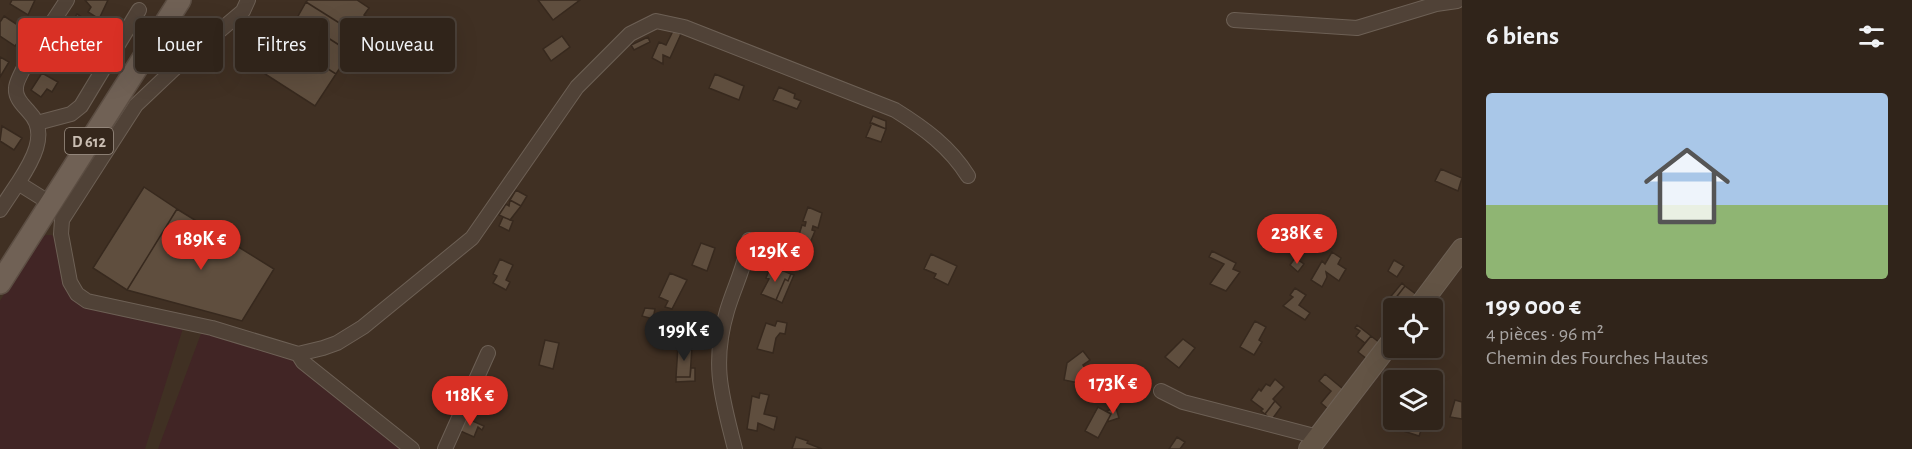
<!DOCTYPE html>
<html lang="fr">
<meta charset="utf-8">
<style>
:root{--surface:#30241a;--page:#382c23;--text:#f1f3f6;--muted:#a8a4a2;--line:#4b4139;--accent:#d93025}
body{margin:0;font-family:"Alegreya Sans",sans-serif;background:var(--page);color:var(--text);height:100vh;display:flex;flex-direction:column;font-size:22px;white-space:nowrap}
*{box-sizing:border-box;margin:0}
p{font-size:20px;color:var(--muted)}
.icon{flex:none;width:33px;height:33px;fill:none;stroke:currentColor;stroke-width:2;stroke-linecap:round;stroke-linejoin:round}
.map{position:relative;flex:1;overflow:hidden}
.panel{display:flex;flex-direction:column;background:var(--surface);width:450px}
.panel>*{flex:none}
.banner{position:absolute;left:18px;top:18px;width:570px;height:54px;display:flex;gap:12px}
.buttons{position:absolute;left:1383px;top:298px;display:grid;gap:12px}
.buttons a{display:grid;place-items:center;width:60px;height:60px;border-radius:6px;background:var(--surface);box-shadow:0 6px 24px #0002,0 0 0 2px var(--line);font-size:30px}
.price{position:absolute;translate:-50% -51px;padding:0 14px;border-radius:21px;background:var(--accent);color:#fff;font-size:20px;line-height:39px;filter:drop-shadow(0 2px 3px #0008)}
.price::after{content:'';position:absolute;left:50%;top:36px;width:18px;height:14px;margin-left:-9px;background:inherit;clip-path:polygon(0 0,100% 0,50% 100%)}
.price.on{background:#222;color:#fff}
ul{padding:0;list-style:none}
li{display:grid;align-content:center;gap:12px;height:318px;padding:0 24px}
li span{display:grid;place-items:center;height:186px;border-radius:6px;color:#555}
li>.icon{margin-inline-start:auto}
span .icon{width:108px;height:108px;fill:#fffc;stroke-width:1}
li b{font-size:26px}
h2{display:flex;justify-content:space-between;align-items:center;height:72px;padding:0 24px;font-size:26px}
.tag{padding:0 21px;border-radius:6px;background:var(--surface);box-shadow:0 6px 24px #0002,0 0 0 2px var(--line);font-size:21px;line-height:54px}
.tag.on{background:var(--accent);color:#fff}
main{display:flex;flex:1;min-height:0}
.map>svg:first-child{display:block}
.green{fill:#412525}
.building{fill:#5f4e3e;stroke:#37291e;stroke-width:1.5}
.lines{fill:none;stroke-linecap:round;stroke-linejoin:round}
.street-casing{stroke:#6d6055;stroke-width:16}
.secondary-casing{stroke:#6d6055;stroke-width:22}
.primary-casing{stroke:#5c4e43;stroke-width:24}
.street{stroke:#504237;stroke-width:14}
.secondary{stroke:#635445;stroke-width:20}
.primary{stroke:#706155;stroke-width:21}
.labels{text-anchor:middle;stroke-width:4.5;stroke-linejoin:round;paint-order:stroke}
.shield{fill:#35271c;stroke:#9d9186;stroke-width:1.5}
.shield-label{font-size:16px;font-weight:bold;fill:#cabeb3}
</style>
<main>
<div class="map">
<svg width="1462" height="449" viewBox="0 0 1462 449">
<rect width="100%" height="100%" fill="#403023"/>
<path class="green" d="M46,235H52L55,239L76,299L184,325L145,449H0V301L37,241Z
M202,331L291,358L404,449H158Z"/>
<path class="building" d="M12,0H35L28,15L10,4Z
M85,0H108L99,19L88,12L91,7Z
M308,0H357L369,8L364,15L370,19L360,36L306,2Z
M538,0H580L553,20Z
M306,2L360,36L350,52L297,18Z
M77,14L90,22L79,39L66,31Z
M4,16L27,31L15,46L0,36V22Z
M297,18L350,52L336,74L282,40Z
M673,31L681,34L670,58L663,55V64L652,58L659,42L666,45Z
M562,36L570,47L551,61L543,49Z
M63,37L77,46L60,69L46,61Z
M648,37L650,42L634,50L631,45Z
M282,40L336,74L315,106L262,72Z
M0,57L9,62L0,77Z
M42,73L58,82L52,92L47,89L41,97L31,90Z
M715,74L744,86L739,100L709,88Z
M779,87L795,94L794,98L801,101L797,109L773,100Z
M873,116L886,121V129L870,123Z
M872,123L886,129L881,142L866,137Z
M2,126L22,138L14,150L0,141Z
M1441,169L1462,178L1458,191L1435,181Z
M144,187L177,209L127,290L93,268Z
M516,190L527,196L521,206L510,200Z
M510,200L521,206L510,220L499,215L506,204L509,206Z
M808,207L822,213L818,228L813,226L812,230L815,231L810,243L798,238L802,225L805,226L806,222L803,221Z
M177,209L274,269L242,321L127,290Z
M503,217L513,221L509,231L499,226Z
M701,243L715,248L707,271L692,265Z
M1212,251L1236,263L1233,269L1240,272L1226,291L1210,284L1224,264L1209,257Z
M1332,252L1341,258L1338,264L1346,269L1339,281L1326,272L1327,277L1322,287L1311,280L1322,261L1325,264Z
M931,254L957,266L948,285L934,278L936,274L924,269Z
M1295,258L1304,264L1298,272L1290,265Z
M500,259L513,265L506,280L510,282L506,290L493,283L497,276L493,274Z
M1394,260L1404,266L1397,277L1388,271Z
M771,266L791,274L788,281L785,279L776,300L761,294L769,279L766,278Z
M670,273L687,280L672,309L665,307L668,301L659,297Z
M791,274L794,275L782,303L776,300L785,279L788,281Z
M1402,283L1405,286L1391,304L1387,301Z
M1405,286L1417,295L1406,309H1397L1391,304Z
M1295,288L1306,295L1299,305L1310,313L1305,320L1283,306L1293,297L1290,295Z
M645,308L655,309L653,319L642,316Z
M777,321L787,323L785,334L780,333L776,338L773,353L757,349L766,323L775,326Z
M1255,321L1266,327L1259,340L1262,342L1254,355L1240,347Z
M1357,325L1371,336L1365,343L1356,336L1360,331L1355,328Z
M1371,336L1380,343L1367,359L1358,352Z
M1183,339L1195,348L1179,368L1165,357Z
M545,340L559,343L553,369L539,365Z
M678,346L692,347L690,377H676Z
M1083,351L1090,360L1083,365L1085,368L1081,372L1079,383L1064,380L1067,363Z
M691,368H695V381L676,382V377H690Z
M1325,374L1343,389L1328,409L1321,403L1331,391L1319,381Z
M1275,379L1284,387L1273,399L1275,401L1265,414L1261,411L1263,409L1251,400L1259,389L1261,391L1266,384L1270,386Z
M479,388L493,393L487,408L474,403Z
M760,393L769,395L764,414L777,417L774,430L758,423L757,431L747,429L752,396L759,398Z
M1455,400L1462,402V419L1450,417Z
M1275,401L1281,407L1273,418H1269L1265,414Z
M1098,407L1111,414L1098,438L1085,431Z
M1116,408L1119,418L1107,422L1111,414L1106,411Z
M466,418L484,426L482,430L478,427L474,437L458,430Z
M1400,420H1425L1419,436L1397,429Z
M796,437L808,441L807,443L822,449H792Z
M1177,437L1185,442L1180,449H1169Z"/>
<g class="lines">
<g class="street-casing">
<path id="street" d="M248,0L243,11L173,70L136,105L62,220L61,234L70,282L77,294L87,301L212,328L298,354L323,348L337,343L363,327L472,238L577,87L630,34L656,21L684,27L895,110C924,128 950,147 968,176
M1234,20L1357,28L1436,4L1457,1
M37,123L71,114L81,106L139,10
M18,183C31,163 50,133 29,112C23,105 15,98 16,88C16,74 57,16 67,0
M0,210L18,183L50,203
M298,354L303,362L412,449
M1161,391L1183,402L1318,437
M445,449L488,353
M735,449C722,397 711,365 727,311C734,287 746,265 749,240"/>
</g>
<g class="secondary-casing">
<path id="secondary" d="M1417,309L1462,249
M1309,449L1394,338"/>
</g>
<g class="primary-casing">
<path id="primary" d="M0,283L180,0"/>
</g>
<use href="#street" class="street"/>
<use href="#secondary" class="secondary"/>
<use href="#primary" class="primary"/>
</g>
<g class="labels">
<rect class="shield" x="65" y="128" width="48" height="26" rx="4.5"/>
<g class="shield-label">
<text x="89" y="147">D 612</text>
</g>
</g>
</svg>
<div class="buttons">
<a><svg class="icon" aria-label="locate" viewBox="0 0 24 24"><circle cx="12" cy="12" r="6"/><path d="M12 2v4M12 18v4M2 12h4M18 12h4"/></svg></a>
<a><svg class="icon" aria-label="layers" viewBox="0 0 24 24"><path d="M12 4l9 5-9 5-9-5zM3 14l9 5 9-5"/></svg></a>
</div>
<b class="price" style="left:1297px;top:265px">238K €</b>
<b class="price" style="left:201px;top:271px">189K €</b>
<b class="price" style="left:775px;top:283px">129K €</b>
<b class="price on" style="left:684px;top:362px">199K €</b>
<b class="price" style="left:1113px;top:415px">173K €</b>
<b class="price" style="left:470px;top:427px">118K €</b>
<div class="banner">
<a class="tag on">Acheter</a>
<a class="tag">Louer</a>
<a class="tag">Filtres</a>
<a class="tag">Nouveau</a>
</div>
</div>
<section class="panel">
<h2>6 biens<svg class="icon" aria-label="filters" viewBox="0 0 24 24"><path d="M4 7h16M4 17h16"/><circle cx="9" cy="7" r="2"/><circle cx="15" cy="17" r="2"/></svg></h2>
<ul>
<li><span style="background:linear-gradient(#a9c7e8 60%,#8fb573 0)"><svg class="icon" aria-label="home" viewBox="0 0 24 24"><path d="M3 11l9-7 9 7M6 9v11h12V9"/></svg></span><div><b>199 000 €</b><p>4 pièces · 96 m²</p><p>Chemin des Fourches Hautes</p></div></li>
</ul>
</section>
</main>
